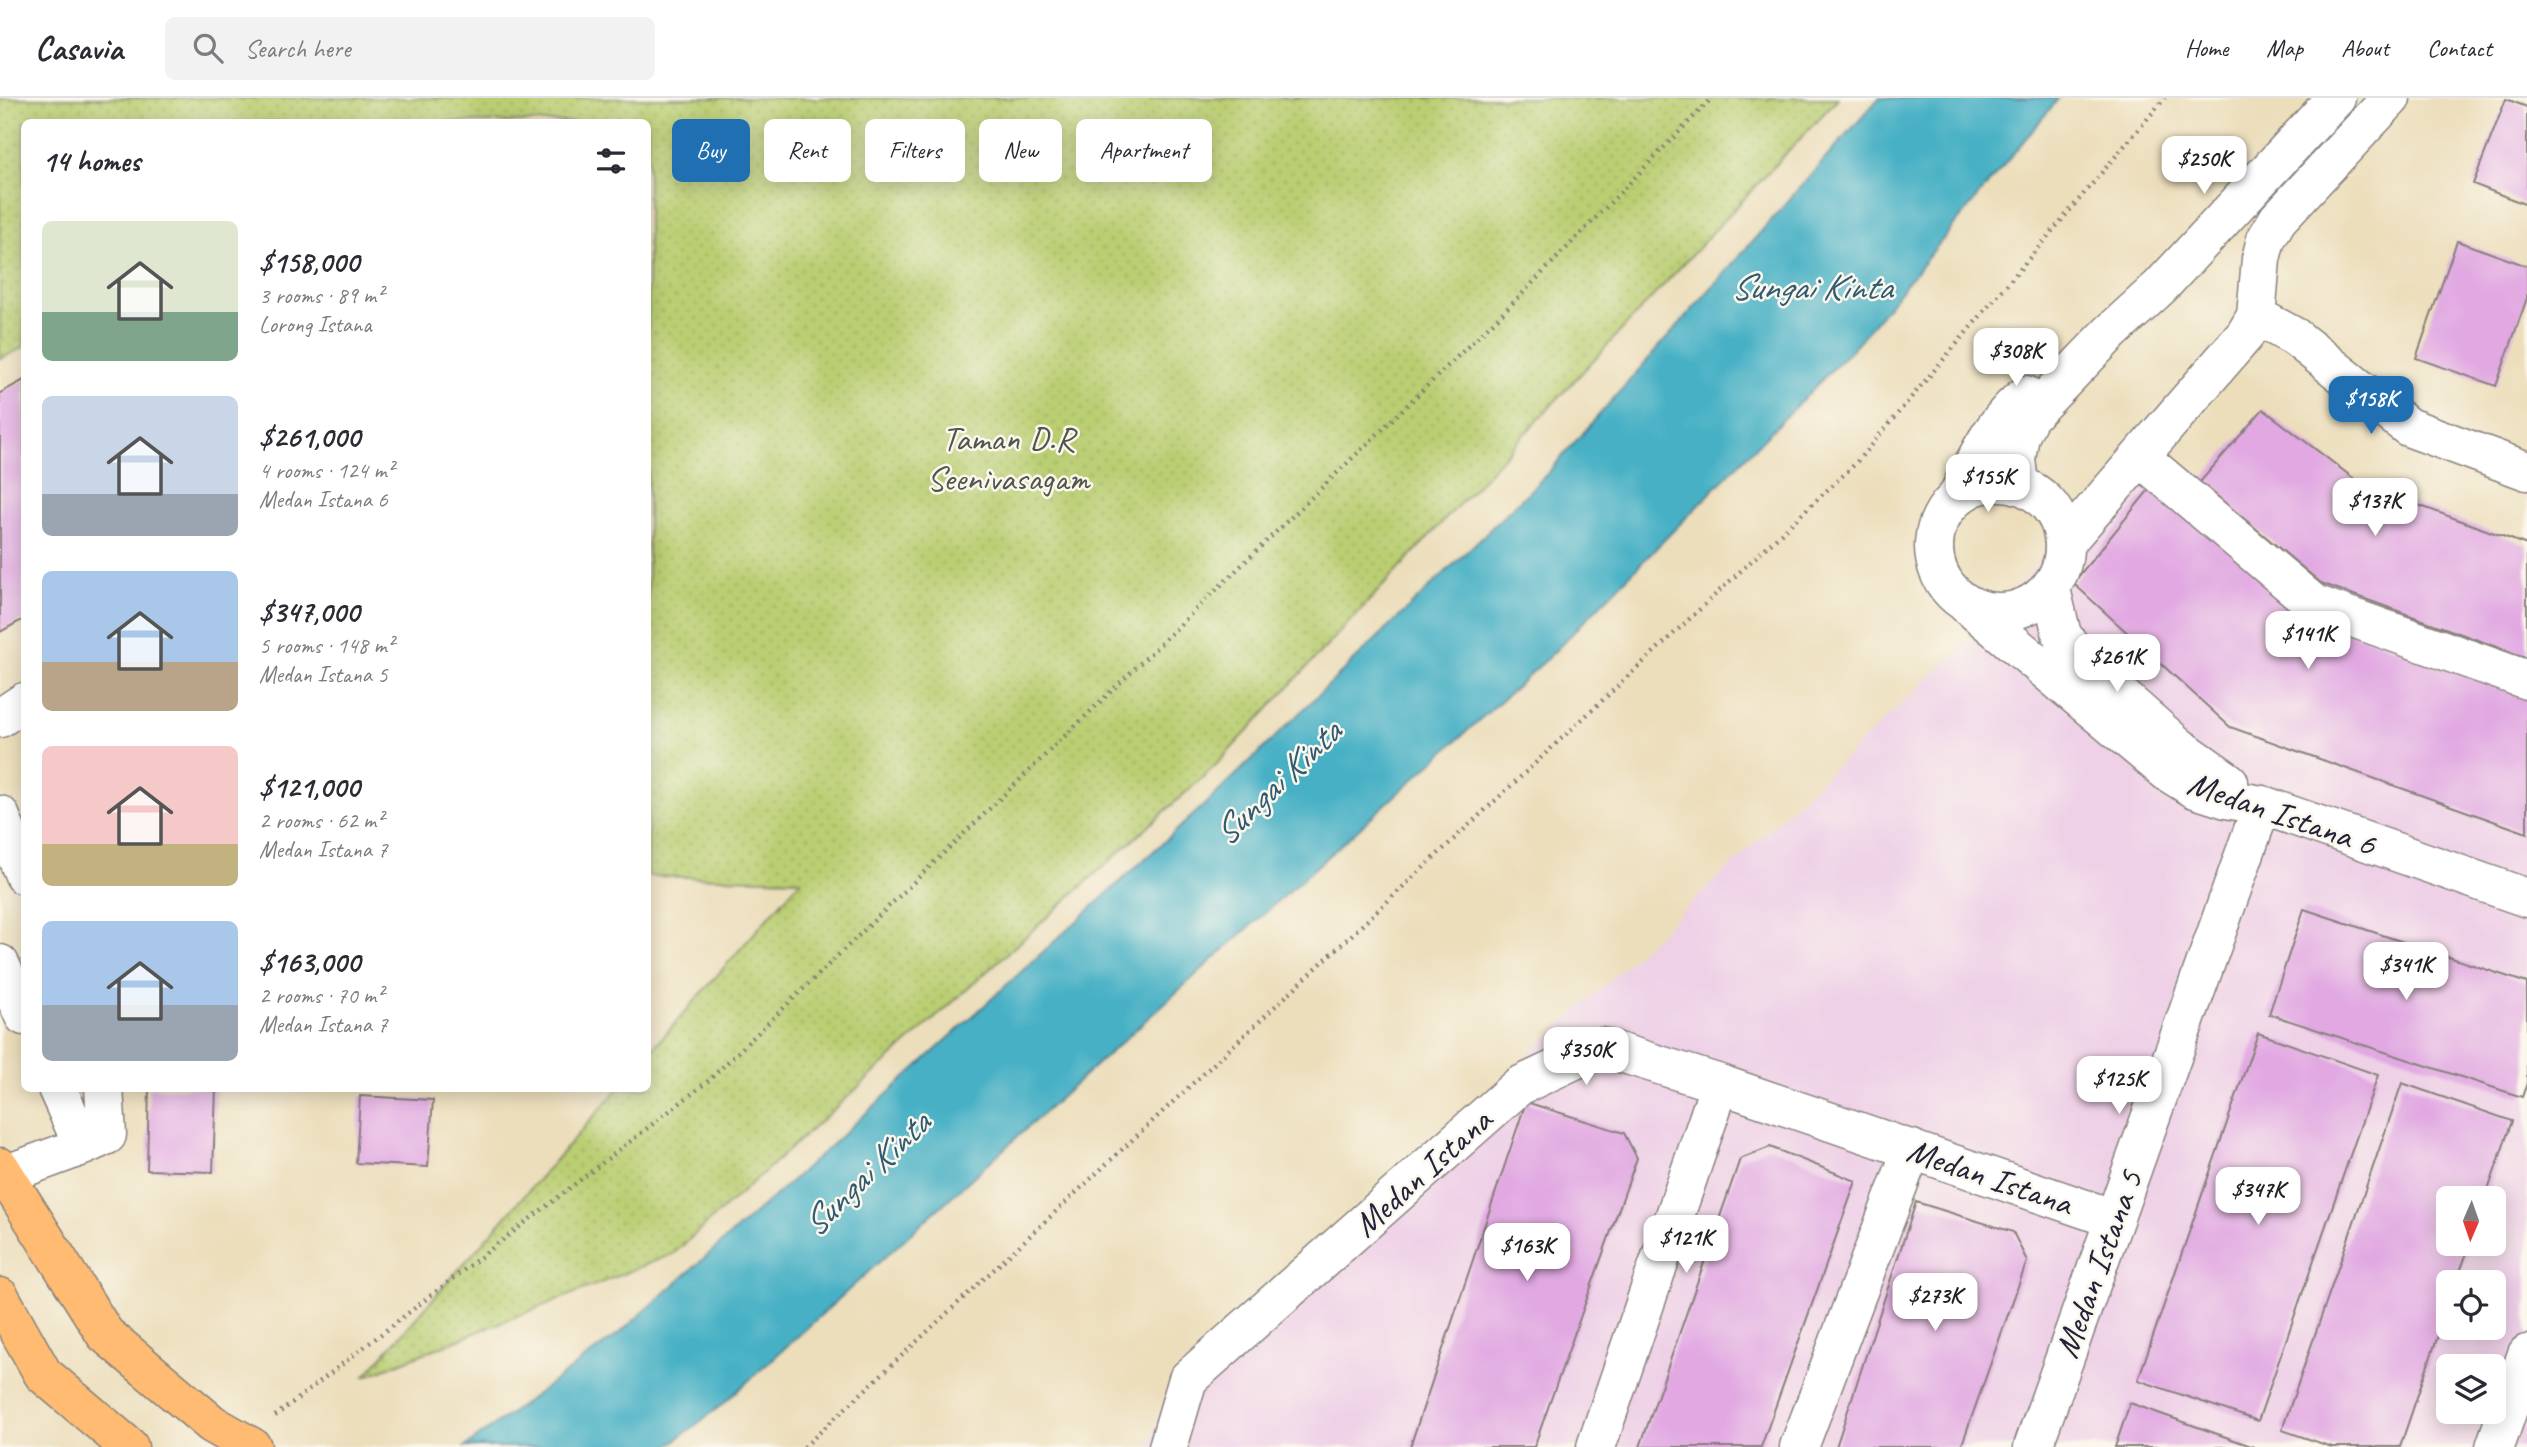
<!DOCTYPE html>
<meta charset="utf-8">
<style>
:root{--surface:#fff;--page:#f2f2f3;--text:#2b2b33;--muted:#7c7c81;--line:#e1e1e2;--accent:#1f6fb2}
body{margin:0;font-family:Caveat,sans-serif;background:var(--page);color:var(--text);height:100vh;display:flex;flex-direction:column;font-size:26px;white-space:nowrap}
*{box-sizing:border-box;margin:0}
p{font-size:23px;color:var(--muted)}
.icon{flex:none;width:38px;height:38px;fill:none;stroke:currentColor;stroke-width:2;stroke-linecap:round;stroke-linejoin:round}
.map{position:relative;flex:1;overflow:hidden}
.drawer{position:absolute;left:21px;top:21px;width:630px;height:973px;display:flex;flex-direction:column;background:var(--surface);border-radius:10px;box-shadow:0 4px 18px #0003}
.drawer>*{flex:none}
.banner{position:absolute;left:672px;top:21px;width:665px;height:63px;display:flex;gap:14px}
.needle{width:46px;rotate:182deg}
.buttons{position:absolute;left:2436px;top:1088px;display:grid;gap:14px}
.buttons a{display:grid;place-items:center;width:70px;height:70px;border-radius:10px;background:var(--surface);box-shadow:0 4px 18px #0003;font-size:35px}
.price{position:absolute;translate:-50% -60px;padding:0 16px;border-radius:14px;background:#fff;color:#222;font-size:23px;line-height:46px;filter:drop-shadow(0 2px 4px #0008)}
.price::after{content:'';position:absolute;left:50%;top:42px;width:21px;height:16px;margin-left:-10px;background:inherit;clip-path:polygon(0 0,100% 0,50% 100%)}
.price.on{background:var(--accent);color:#fff}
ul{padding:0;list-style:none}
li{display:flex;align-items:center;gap:21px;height:175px;padding:0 21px}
li span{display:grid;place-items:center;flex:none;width:196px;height:140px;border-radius:10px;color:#555}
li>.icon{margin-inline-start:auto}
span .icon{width:84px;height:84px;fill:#fffc;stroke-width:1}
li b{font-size:30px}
h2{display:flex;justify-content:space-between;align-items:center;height:84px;padding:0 21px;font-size:30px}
.pill{padding:0 24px;border-radius:10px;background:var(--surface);box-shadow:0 4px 18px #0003;font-size:24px;line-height:63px}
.pill.on{background:var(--accent);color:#fff}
header{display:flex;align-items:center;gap:42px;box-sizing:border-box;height:98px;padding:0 35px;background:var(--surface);border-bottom:2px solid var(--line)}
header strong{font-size:33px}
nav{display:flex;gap:38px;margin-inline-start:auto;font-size:24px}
.search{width:490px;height:63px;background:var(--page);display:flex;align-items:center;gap:18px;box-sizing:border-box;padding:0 24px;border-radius:10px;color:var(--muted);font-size:26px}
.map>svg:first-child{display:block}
.built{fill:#eed0e7;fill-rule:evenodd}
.park{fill:url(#park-dots);stroke:#6e7856;stroke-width:2}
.water{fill:#46b0c5;stroke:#346980;stroke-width:2}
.building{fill:#e1a8e2}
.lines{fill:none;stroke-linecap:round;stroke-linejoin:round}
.minor-casing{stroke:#87807b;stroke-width:41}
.major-casing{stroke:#87807b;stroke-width:41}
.path{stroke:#87807b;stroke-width:4.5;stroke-dasharray:2 5;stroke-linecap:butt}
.minor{stroke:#fff;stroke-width:38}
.major{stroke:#febb71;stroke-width:38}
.labels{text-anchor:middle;stroke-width:5;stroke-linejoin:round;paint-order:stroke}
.park-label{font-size:35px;fill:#50564c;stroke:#fbf7ec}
.street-label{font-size:35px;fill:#22223b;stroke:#fbf7ec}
.water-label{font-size:37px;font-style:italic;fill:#305b72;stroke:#fbf7ec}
</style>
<header>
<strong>Casavia</strong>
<div class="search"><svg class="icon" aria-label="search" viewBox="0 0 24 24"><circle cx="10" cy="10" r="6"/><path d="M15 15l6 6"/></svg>Search here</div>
<nav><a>Home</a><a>Map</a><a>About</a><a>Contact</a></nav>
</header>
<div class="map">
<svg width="2527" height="1349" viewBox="0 0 2527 1349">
<defs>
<pattern id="park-dots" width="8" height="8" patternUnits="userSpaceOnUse" patternTransform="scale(1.75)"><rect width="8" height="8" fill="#bace72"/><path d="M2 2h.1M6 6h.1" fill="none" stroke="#a0b164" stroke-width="1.8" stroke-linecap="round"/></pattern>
</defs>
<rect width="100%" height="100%" fill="#fbf7ec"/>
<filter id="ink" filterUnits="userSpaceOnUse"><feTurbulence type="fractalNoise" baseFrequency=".0143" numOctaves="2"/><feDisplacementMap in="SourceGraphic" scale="14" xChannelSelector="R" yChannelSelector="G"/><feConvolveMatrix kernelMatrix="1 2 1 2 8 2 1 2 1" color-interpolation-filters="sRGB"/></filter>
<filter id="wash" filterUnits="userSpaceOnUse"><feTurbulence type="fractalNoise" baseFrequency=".00686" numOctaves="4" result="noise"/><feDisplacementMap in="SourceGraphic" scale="28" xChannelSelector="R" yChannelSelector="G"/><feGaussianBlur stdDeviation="1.57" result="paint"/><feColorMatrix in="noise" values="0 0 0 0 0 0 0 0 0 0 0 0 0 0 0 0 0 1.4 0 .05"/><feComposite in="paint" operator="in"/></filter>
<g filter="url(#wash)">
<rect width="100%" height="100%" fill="#ecdebb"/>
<path class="built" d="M2137,356L2311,508L2527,592V1349H1149L1171,1280L1592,899L1964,547ZM2448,1101H2494V1146H2448ZM2448,1185H2494V1230H2448ZM2448,1269H2494V1314H2448Z"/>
<path class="park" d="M0,0H1838L1214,669L673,1156L364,1279L618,991L648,990V956L801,782L648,778V24H24V249L0,261Z"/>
<path class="water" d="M1879,0H2059L1855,248L1546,562L1148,920L723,1306L667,1349H465L621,1234L816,1061L1214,698L1546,377Z"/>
<g id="blocks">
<path class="building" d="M2506,1L2527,9V107L2473,86Z
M2457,143L2527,168V200L2496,288L2416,260Z
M24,282V521L0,534V295Z
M2263,311L2361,386L2527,447V560L2321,485L2200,384Z
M2152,388L2307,519L2527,598V735L2230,629L2073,485Z
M2304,811L2527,885V985L2522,999L2269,916Z
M2258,935L2378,977L2258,1323L2138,1282Z
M2402,985L2512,1023L2485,1101H2448V1146H2470L2456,1185H2448V1208L2400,1349H2332L2282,1332Z
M149,990H216L213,1074L147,1072Z
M360,998L433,1002L428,1069L356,1065Z
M1526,1004L1624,1035L1637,1060L1534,1349H1410Z
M1770,1049L1856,1083L1761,1349H1640L1740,1061Z
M1916,1104L2013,1134L2027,1163L1961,1349H1836Z
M2130,1305L2254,1349H2115Z"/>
</g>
</g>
<g filter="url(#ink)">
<use href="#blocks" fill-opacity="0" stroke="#87807b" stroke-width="2"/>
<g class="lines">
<g class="minor-casing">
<path id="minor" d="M2256,218L2295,239L2408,329L2527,373
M2140,359L2314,506L2527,582
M1934 449a65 65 0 1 1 130 0a65 65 0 1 1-130 0Z
M2019,387L2016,360L2020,338L2029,319L2111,234L2160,189L2336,0
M1957,399C1974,364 1994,321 2026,297
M2065,445L2245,237L2256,218L2261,161L2266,141L2278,121L2391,0
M2051,491L2062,537L2081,562L2178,648L2229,684
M1965,505L2166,673L2195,691L2226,701L2262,707L2527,800
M0,620L24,604
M0,717L24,777
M0,866L24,918
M57,990L83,1048
M4,1077L83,1048L107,1037L104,990
M1168,1349L1188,1281L1519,988L1602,949L1720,986L2114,1121
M1596,1349L1720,986
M1799,1349L1912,1051
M2033,1349L2262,707
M2495,1349L2527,1256"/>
</g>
<g class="major-casing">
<path id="major" d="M0,1069L105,1236L212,1326L252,1349
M0,1199L43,1276L129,1349"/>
</g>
<path class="path" d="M275,1318L707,984L1519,199L1712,0
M804,1349L1854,367L2165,0"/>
<use href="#minor" class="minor"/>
<use href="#major" class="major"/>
</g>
</g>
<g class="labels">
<g class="park-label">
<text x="1008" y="352">Taman D.R<tspan x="1008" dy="40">Seenivasagam</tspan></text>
</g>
<g class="street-label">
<text transform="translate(2282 715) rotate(19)" y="12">Medan Istana 6</text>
<text transform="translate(1422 1074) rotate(-42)" y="12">Medan Istana</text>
<text transform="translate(1990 1078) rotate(19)" y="12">Medan Istana</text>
<text transform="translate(2098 1166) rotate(-70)" y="12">Medan Istana 5</text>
</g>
<g class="water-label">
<text x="1811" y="201">Sungai Kinta</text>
<text transform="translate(1276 684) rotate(-44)" y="13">Sungai Kinta</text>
<text transform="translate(865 1075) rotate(-44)" y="13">Sungai Kinta</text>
</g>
</g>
</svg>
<div class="buttons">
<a><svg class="needle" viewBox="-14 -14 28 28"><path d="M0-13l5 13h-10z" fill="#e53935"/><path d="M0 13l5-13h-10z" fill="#7c7c81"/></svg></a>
<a><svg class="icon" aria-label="locate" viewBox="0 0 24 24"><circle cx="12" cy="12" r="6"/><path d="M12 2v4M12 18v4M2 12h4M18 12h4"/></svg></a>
<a><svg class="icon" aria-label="layers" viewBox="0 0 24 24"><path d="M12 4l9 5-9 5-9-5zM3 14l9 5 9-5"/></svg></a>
</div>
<b class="price" style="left:2204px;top:98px">$250K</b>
<b class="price" style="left:2016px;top:290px">$308K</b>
<b class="price on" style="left:2371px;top:338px">$158K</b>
<b class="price" style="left:1988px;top:416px">$155K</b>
<b class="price" style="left:2375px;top:440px">$137K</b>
<b class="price" style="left:2308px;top:573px">$141K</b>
<b class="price" style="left:2117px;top:596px">$261K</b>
<b class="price" style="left:2406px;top:904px">$341K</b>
<b class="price" style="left:1586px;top:989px">$350K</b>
<b class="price" style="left:2119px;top:1018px">$125K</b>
<b class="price" style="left:2258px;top:1129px">$347K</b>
<b class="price" style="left:1686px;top:1177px">$121K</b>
<b class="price" style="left:1527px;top:1185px">$163K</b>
<b class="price" style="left:1935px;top:1235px">$273K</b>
<div class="banner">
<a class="pill on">Buy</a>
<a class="pill">Rent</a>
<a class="pill">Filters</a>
<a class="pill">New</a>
<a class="pill">Apartment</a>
</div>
<section class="drawer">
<h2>14 homes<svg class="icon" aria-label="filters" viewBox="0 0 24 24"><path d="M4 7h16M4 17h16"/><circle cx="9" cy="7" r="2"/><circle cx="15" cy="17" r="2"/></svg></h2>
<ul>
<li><span style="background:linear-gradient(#dfe7d0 65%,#7fa58c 0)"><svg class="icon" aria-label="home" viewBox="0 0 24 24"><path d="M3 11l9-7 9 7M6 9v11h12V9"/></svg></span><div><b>$158,000</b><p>3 rooms · 89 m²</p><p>Lorong Istana</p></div></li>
<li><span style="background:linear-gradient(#c9d6e8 70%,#9aa5b1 0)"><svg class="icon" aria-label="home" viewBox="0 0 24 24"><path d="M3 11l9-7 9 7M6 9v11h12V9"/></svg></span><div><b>$261,000</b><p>4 rooms · 124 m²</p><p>Medan Istana 6</p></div></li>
<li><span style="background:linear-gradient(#a9c7e8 65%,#b9a48a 0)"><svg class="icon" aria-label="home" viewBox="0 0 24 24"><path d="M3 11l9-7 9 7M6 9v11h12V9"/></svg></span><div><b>$347,000</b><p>5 rooms · 148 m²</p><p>Medan Istana 5</p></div></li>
<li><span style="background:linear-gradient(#f6c9c9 70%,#c2b280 0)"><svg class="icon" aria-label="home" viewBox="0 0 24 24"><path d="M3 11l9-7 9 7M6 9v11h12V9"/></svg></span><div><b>$121,000</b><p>2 rooms · 62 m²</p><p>Medan Istana 7</p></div></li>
<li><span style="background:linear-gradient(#a9c7e8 60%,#9aa5b1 0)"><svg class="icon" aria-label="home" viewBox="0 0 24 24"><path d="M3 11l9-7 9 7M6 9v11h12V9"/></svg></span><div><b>$163,000</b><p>2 rooms · 70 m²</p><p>Medan Istana 7</p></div></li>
</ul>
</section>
</div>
